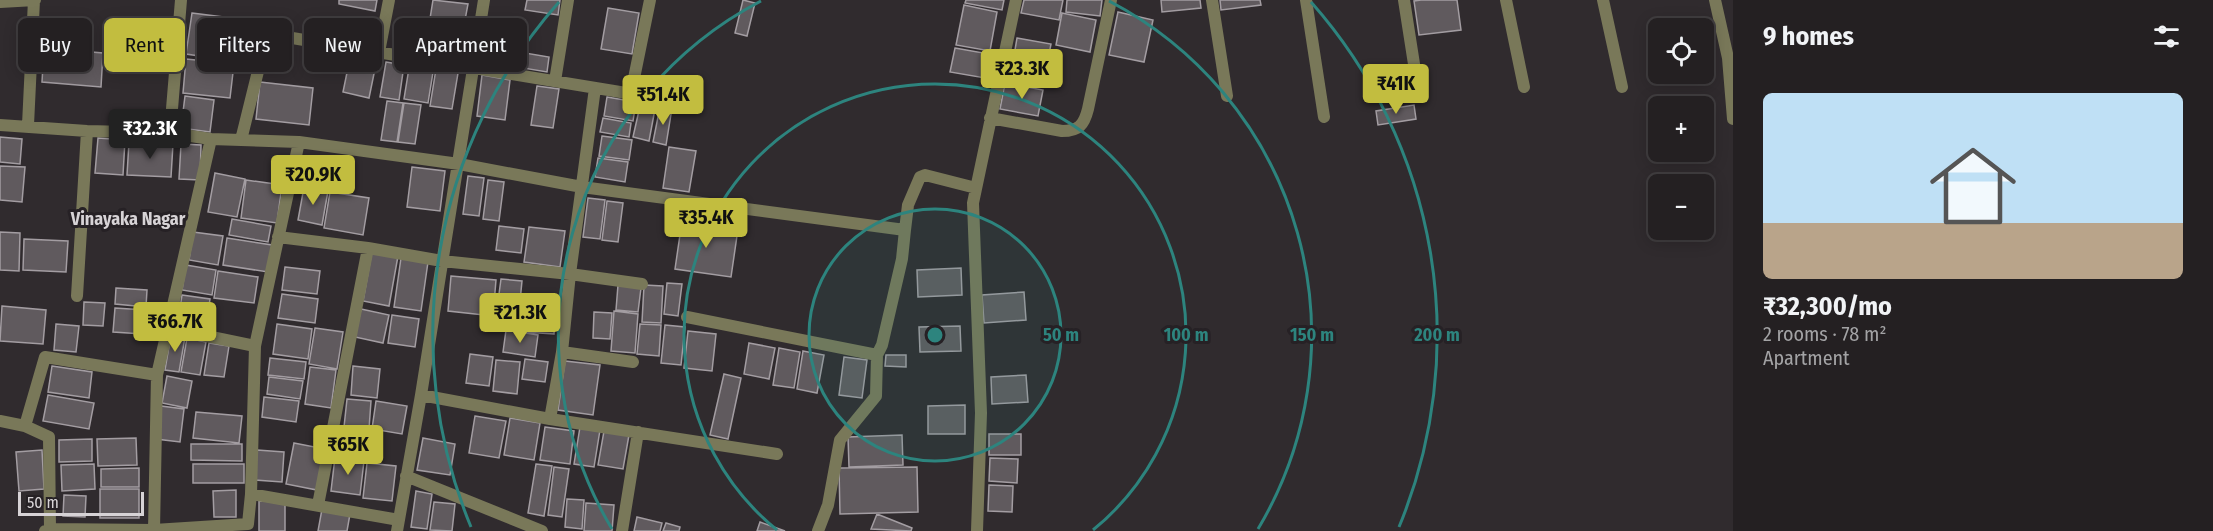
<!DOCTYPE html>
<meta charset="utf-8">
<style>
:root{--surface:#242022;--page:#2c282a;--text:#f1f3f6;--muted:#a3a3a5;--line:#413e40;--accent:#c2bd3f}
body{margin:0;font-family:"Fira Sans Condensed",sans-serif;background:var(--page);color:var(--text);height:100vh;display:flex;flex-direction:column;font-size:22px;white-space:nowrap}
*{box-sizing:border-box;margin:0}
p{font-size:20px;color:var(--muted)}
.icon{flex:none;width:33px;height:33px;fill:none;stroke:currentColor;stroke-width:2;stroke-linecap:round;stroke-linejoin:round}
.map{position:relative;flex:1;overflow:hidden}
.side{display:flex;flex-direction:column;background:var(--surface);width:480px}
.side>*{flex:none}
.top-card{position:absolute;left:18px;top:18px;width:570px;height:54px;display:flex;gap:12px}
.controls{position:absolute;left:1648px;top:18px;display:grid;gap:12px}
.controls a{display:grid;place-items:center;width:66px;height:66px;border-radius:9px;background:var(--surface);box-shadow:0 3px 15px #0003,0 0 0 2px var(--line);font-size:30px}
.scale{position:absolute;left:18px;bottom:15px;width:126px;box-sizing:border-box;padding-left:6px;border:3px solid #d7d3d6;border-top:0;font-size:16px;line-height:21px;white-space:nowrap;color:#d7d3d6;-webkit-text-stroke:4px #262125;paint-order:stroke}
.price{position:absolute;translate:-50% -51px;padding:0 14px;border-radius:6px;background:var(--accent);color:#111;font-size:20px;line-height:39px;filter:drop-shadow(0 2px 3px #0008)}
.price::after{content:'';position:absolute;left:50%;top:36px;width:18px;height:14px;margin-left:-9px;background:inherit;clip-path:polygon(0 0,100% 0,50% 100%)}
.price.selected{background:#222;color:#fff}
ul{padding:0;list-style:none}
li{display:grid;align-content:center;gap:12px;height:318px;padding:0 30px}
li span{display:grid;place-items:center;height:186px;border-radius:9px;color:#555}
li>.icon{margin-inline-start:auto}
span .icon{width:108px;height:108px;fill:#fffc;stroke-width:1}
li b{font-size:26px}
h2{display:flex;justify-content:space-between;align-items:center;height:72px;padding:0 30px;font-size:26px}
.chip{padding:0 21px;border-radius:9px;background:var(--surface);box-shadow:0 3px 15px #0003,0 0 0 2px var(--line);font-size:21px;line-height:54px}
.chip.selected{background:var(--accent);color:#111}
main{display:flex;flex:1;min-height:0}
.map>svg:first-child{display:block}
.building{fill:#605a5e;stroke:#a39da2;stroke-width:1.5}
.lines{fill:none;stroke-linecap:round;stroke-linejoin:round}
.minor{stroke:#797859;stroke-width:12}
.ring{fill:none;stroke:#2d847e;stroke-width:3}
.labels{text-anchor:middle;stroke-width:6;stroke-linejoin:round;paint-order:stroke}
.neighbourhood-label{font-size:18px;font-weight:bold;fill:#d7d3d6;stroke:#262125}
.centre{fill:#2d847e;stroke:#262125;stroke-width:3}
.ring-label{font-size:18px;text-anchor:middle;font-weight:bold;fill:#2d847e;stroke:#262125;stroke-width:6;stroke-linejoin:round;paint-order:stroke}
</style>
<main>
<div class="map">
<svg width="1733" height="531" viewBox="0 0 1733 531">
<rect width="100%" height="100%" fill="#302b2e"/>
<path class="building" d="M339,0H377L375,11L339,4Z
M433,0L468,4L463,31L429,25Z
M527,0H560L558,15L525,10Z
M743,0L755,3L747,36L735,33Z
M966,0H1004L1002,10L965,3Z
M1024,0H1063L1059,20L1021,13Z
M1067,0H1102L1100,16L1066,12Z
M1161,0H1200L1201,8L1162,12Z
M1220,0H1260L1261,5L1221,10Z
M1421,0H1457L1461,30L1419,35L1414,1Z
M964,5L997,12L990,51L956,45Z
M608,8L639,13L632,54L601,49Z
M1118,12L1153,20L1144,62L1109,55Z
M192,13L247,20L241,62L186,54Z
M1062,13L1096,20L1090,52L1056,45Z
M496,18L525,20L524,37L495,36Z
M130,32L167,35L165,58L129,55Z
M1017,38L1051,44L1043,85L1010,79Z
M44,48L103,53L101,87L42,82Z
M955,48L989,54L985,78L950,72Z
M519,52L549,57L547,72L517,67Z
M350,58L376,64L369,98L343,92Z
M186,59L234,64L230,98L183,93Z
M386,62L404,65L399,100L380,97Z
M410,62L434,66L428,103L404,99Z
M436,69L458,73L452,109L430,106Z
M482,75L510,80L505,120L477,116Z
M260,82L313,88L309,125L256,119Z
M1005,83L1043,90L1038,116L1000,109Z
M537,86L559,89L553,128L531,125Z
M185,96L214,100L210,132L181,128Z
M607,97L636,102L633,121L604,116Z
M387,101L403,103L397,142L381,140Z
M404,103L421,105L415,144L398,142Z
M1414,105L1416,119L1378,125L1376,111Z
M640,106L655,109L649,141L633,137Z
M660,107L672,108L666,145L653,142Z
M603,118L631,123L629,137L600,132Z
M602,136L632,140L629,160L599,156Z
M0,137L22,139L20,164L0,162Z
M98,138L125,140L123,175L95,173Z
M129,142L173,144L171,177L127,175Z
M181,144L201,145L200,180L179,179Z
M669,147L696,151L689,192L663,188Z
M598,158L628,162L625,182L595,177Z
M0,166L25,167L22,202L0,200Z
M412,167L445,171L440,211L407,207Z
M215,173L245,179L237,217L208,212Z
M468,176L484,178L479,216L463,214Z
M246,180L282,185L277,223L241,218Z
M488,180L504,182L499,221L483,219Z
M304,187L328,191L322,225L298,220Z
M330,192L369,198L363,235L324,228Z
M588,198L605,200L600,239L583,237Z
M607,201L623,203L618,242L602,240Z
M232,219L271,226L268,242L229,235Z
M682,221L738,229L731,277L675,269Z
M499,226L524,229L521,253L496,250Z
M529,227L565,231L560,267L524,262Z
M0,232L20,233L19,271L0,270Z
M193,232L223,236L218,265L189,260Z
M227,238L272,245L268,272L223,265Z
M24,239L68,241L66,272L23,270Z
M372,251L398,256L389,306L363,301Z
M401,258L428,262L421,311L394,307Z
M186,265L216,270L212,295L182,290Z
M285,267L320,271L317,294L282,290Z
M961,268L962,295L918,297L917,270Z
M218,271L258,277L254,303L214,298Z
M451,276L496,280L493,316L448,311Z
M501,279L522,281L519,312L497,309Z
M667,283L682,284L678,316L664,314Z
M618,285L641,288L638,312L616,310Z
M644,285L663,286L661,323L642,322Z
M116,288L147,290L146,307L115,304Z
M1024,292L1026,320L984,323L982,295Z
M282,294L318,299L315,323L278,318Z
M182,295L210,299L206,326L178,322Z
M84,302L105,303L103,326L83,325Z
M2,306L46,310L43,344L0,341Z
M115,308L145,310L143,334L113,332Z
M361,309L389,315L383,343L355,337Z
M614,311L638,314L635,353L611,351Z
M594,312L612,313L610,339L593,338Z
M525,314L555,315L554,334L524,332Z
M392,315L419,319L415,347L388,343Z
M56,324L79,326L76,352L54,350Z
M277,324L312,329L308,359L273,354Z
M640,324L661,325L659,356L637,354Z
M665,325L685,327L681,365L661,363Z
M960,326L961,351L920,352L919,327Z
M315,328L343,332L337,369L309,364Z
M506,330L538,335L535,357L503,352Z
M688,331L716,334L712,371L684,368Z
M171,334L185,337L179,372L165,370Z
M187,338L206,342L200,375L181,372Z
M209,343L229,346L224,377L204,375Z
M749,343L775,348L769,379L744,374Z
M779,348L800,352L794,388L773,385Z
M803,351L824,355L817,393L797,389Z
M470,354L493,357L489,386L466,383Z
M886,355H906V367L885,366Z
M844,357L867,360L862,398L839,395Z
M270,358L306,362L304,379L268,375Z
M525,359L548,362L545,382L522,379Z
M496,360L520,362L517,394L493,391Z
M565,361L600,365L593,415L558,410Z
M52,366L92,372L89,398L48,392Z
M353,366L380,369L377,398L351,395Z
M310,367L336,370L331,408L305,404Z
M724,374L741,378L728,439L710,435Z
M1026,375L1028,402L992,404L991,377Z
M167,376L192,381L187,408L162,403Z
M269,377L303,381L300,399L267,394Z
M48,395L94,403L89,429L43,421Z
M264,397L299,401L296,422L262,417Z
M347,399L371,401L369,429L344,427Z
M376,401L407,406L402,434L372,429Z
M965,405V434H928V406Z
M161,406L184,409L180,442L156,439Z
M196,412L242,416L239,443L193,438Z
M475,416L506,421L499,458L469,453Z
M510,418L540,423L534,460L504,455Z
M545,427L574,431L570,464L540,460Z
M580,427L600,430L594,467L574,464Z
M344,430L366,434L362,457L340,454Z
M604,431L629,435L623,469L598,465Z
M989,434H1021V455H989Z
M902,435L903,465L849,467L848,437Z
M136,438L137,465L98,466L97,439Z
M423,438L455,444L450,475L417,470Z
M92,439V461L59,462V440Z
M294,443L325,449L317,490L286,484Z
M191,444H242V461L191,460Z
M42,450L44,489L19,491L16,452Z
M257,450L284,452L282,482L255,480Z
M335,457L364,461L360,495L331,491Z
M990,458L1018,459L1017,483L989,481Z
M367,463L396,466L392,501L363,498Z
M94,464L95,489L62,491L61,465Z
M193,464H244V483H193Z
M536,464L552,466L544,516L528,513Z
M554,467L569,469L562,517L548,515Z
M917,467L918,512L840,514L839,468Z
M139,468V487H101V469Z
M989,485L1013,486L1012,512L988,511Z
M100,489H139V518H100Z
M236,490V517H214L213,491Z
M416,491L432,494L427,529L411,527Z
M64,495L86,496L85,517L63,516Z
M567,499L584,500L582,529L565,527Z
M259,501L285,502V531H259Z
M434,502L455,504L452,531L430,530Z
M586,503L614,505L612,531H584Z
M322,509L350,514L347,531H318Z
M877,514L912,528L911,531L871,529Z
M637,517L662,523L660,531H634Z
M760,522L785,531H757Z
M666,523L680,527L679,531H663Z"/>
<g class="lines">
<path class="minor" d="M1212,0L1227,96
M1306,0L1324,117
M1404,0L1419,96
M1506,0L1524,87
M1603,0L1622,87
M1715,0L1728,58L1733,119
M0,2L35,0
M379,52L389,0
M555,81L568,0
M631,93L650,0
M990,118L1062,131C1079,131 1084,125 1088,109L1111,0
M0,125L87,131L170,133L211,139L299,142L459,164L582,187L905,230L908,205L920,177L925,175L976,188
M28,125L34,0
M170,133L181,0
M241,140L264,47L271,38L280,36L687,103
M278,237L368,248L442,261L570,274L642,284
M77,296L87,131
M687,317L877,355L876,396L840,440L828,505L818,531
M168,328L255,346
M562,352L633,362
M877,355L882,345L902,259L905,230
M421,395L550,419L777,454
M550,419L562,352L570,274L595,88
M0,421L25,426L49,437L50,529
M25,426L45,357L157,375
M406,476L542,531
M251,494L399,520
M318,505L368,248
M154,530L157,375L211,139
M45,531L50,529L154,530L248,524L251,494L255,346L299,142
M397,531L421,395L484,0
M622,531L638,432
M977,531L981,413L973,203L1016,0"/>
</g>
<circle cx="935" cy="335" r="126" fill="#2d847e" fill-opacity=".12"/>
<g class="ring">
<circle cx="935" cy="335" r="126"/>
<path d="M777 530A251 251 0 1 1 1093 530"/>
<path d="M612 529A377 377 0 0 1 761 1M1109 1A377 377 0 0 1 1258 529"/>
<path d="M471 527A502 502 0 0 1 559 2M1311 2A502 502 0 0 1 1399 527"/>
</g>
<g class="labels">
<g class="neighbourhood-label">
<text x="128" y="225">Vinayaka Nagar</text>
</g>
</g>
<circle cx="935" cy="335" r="9" class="centre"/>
<g class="ring-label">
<text x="1061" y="341">50 m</text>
<text x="1186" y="341">100 m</text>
<text x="1312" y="341">150 m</text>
<text x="1437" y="341">200 m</text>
</g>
</svg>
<div class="controls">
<a><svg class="icon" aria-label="locate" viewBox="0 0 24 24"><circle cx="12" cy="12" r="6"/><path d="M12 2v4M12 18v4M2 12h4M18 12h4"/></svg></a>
<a>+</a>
<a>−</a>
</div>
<div class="scale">50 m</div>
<b class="price" style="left:1022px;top:100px">₹23.3K</b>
<b class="price" style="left:1396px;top:115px">₹41K</b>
<b class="price" style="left:663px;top:126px">₹51.4K</b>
<b class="price selected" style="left:150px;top:160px">₹32.3K</b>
<b class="price" style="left:313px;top:206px">₹20.9K</b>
<b class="price" style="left:706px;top:249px">₹35.4K</b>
<b class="price" style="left:520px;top:344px">₹21.3K</b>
<b class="price" style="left:175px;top:353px">₹66.7K</b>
<b class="price" style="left:348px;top:476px">₹65K</b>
<div class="top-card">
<a class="chip">Buy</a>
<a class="chip selected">Rent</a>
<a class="chip">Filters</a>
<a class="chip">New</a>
<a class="chip">Apartment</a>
</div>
</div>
<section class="side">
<h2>9 homes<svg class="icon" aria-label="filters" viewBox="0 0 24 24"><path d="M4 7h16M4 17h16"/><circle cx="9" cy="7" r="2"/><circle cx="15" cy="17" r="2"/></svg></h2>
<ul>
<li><span style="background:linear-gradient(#bfe0f5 70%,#b9a48a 0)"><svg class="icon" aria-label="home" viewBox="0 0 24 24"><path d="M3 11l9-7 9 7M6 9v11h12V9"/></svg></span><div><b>₹32,300/mo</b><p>2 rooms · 78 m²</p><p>Apartment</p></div></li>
</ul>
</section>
</main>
